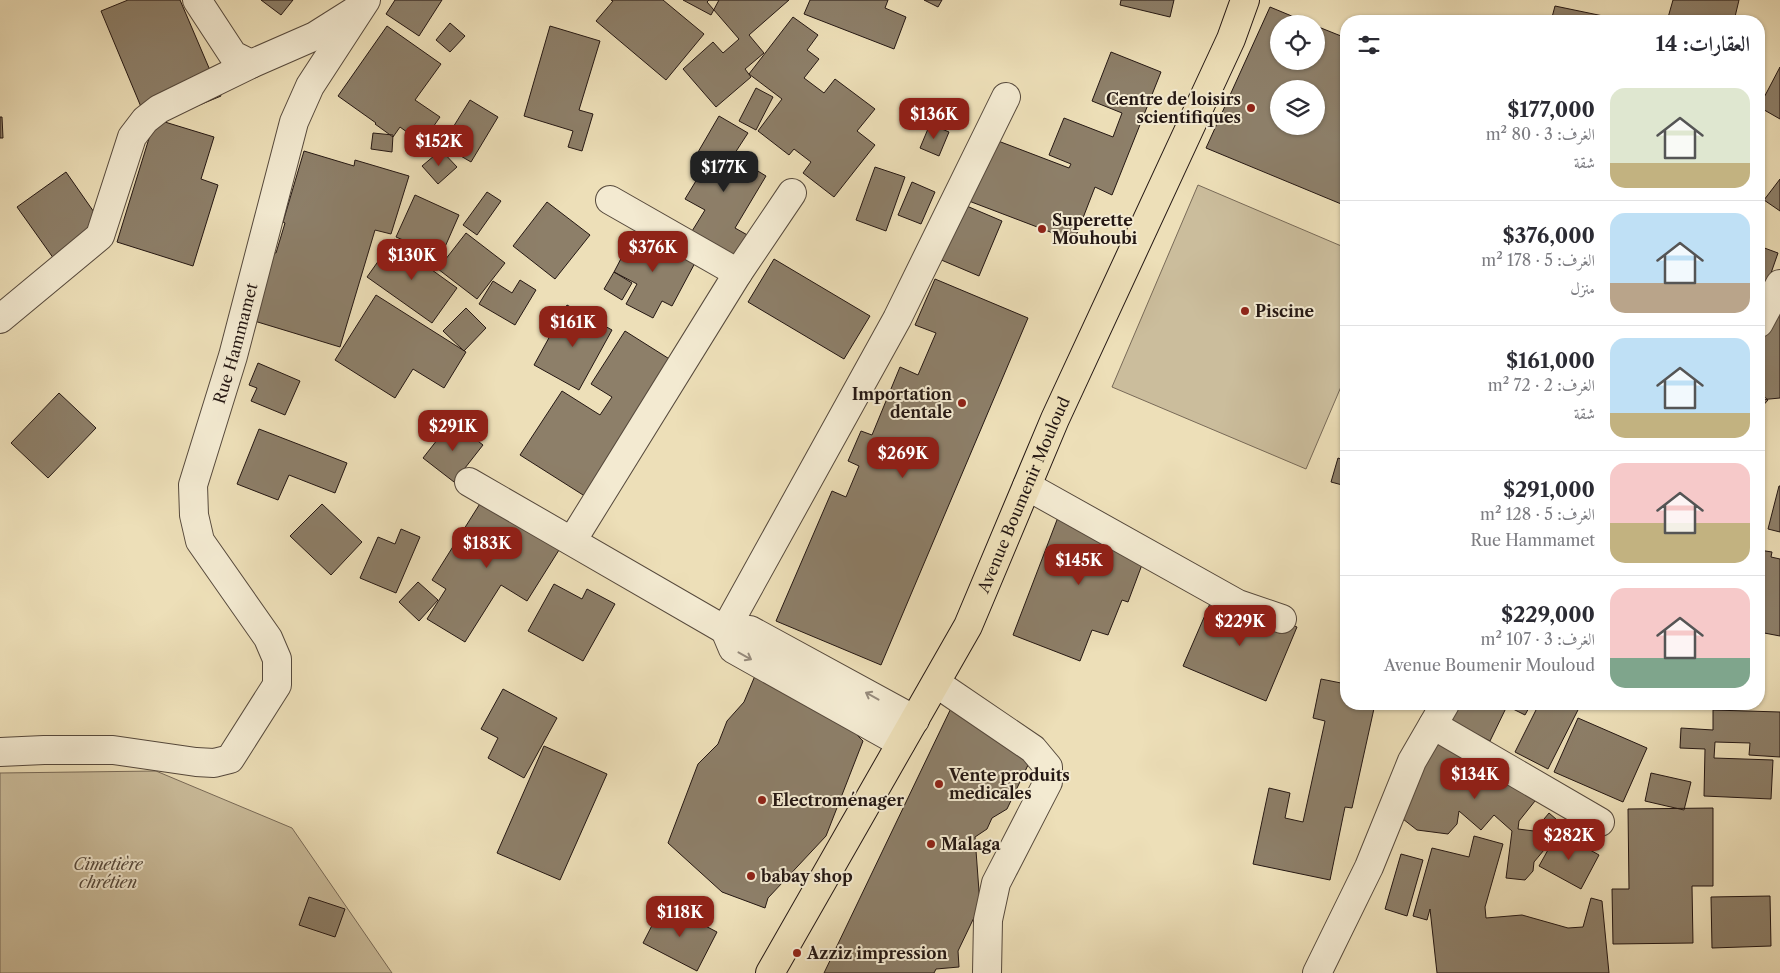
<!DOCTYPE html>
<html lang="ar">
<meta charset="utf-8">
<style>
:root{--surface:#fff;--page:#f2f2f3;--text:#2b2b33;--muted:#7c7c81;--line:#e1e1e2;--accent:#8f2418}
body{margin:0;font-family:"Libre Caslon Text",Amiri,serif;background:var(--page);color:var(--text);direction:rtl;height:100vh;display:flex;flex-direction:column;font-size:19px;white-space:nowrap}
*{box-sizing:border-box;margin:0}
p{font-size:16px;color:var(--muted)}
.icon{flex:none;width:28px;height:28px;fill:none;stroke:currentColor;stroke-width:2;stroke-linecap:round;stroke-linejoin:round}
.map{position:relative;flex:1;overflow:hidden;direction:ltr}
.details{position:absolute;left:1340px;top:15px;width:425px;height:695px;display:flex;flex-direction:column;background:var(--surface);border-radius:20px;box-shadow:0 1px 4px #0004;direction:rtl}
.details>*{flex:none}
.fabs{position:absolute;left:1270px;top:15px;display:grid;gap:10px}
.fabs a{display:grid;place-items:center;width:55px;height:55px;border-radius:50%;background:var(--surface);box-shadow:0 1px 4px #0004;font-size:25px}
.price{position:absolute;translate:-50% -42px;padding:0 11px;border-radius:10px;background:var(--accent);color:#fff;font-size:16px;line-height:32px;filter:drop-shadow(0 1px 2px #0008)}
.price::after{content:'';position:absolute;left:50%;top:30px;width:15px;height:11px;margin-left:-8px;background:inherit;clip-path:polygon(0 0,100% 0,50% 100%)}
.price.selected{background:#222;color:#fff}
ul{padding:0;list-style:none}
li{display:flex;align-items:center;gap:15px;height:125px;padding:0 15px}
li+li{border-top:1px solid var(--line)}
li span{display:grid;place-items:center;flex:none;width:140px;height:100px;border-radius:15px;color:#555}
li>.icon{margin-inline-start:auto}
span .icon{width:60px;height:60px;fill:#fffc;stroke-width:1}
li b{font-size:21px}
h2{display:flex;justify-content:space-between;align-items:center;height:60px;padding:0 15px;font-size:21px}
.map>svg:first-child{display:block}
.green{fill:#cbbd9c;stroke:#786a58}
.building{fill:#8d7f69;stroke:#241713;fill-rule:evenodd}
.lines{fill:none;stroke-linecap:round;stroke-linejoin:round}
.minor-casing{stroke:#56493c;stroke-width:30}
.major-casing{stroke:#241713;stroke-width:30}
.minor{stroke:#f3ead1;stroke-width:28}
.major{stroke:#eddfb8;stroke-width:28}
.oneway{stroke:#968b7c}
.poi-dot{fill:#8f2418;stroke:#f3ead1;stroke-width:2}
.labels{text-anchor:middle;stroke-width:4;stroke-linejoin:round;paint-order:stroke}
.poi-label{font-size:16px;font-weight:bold;fill:#241713;stroke:#f3ead1;text-anchor:start}
.street-label{font-size:16px;fill:#241713;stroke:#f3ead1}
.park-label{font-size:16px;font-style:italic;fill:#56493c;stroke:#f3ead1}
</style>
<div class="map">
<svg width="1780" height="973" viewBox="0 0 1780 973">
<rect width="100%" height="100%" fill="#eddfb8"/>
<filter id="stains"><feTurbulence type="fractalNoise" baseFrequency=".004" numOctaves="4"/><feColorMatrix values="0 0 0 0 .2 0 0 0 0 .09 0 0 0 0 .02 0 0 0 .5 -.17"/></filter>
<radialGradient id="worn" r=".72"><stop offset=".6" stop-color="#630" stop-opacity="0"/><stop offset="1" stop-color="#630" stop-opacity=".3"/></radialGradient>
<path class="green" d="M1198,185L1346,248V375L1306,469L1112,387Z
M156,771L292,828L392,973H0V773Z"/>
<path class="building" d="M128,0H180L221,96L149,126L101,11Z
M261,0H293L281,15Z
M395,0H442L419,36L386,14Z
M611,0H663L704,34L666,80L596,21L613,1Z
M683,0H719L711,15Z
M709,0H789L749,35L764,53L745,69L751,77L716,107L683,69L713,42L723,53L739,39L707,2Z
M810,0H888L885,8L906,17L894,49L804,14Z
M924,0H942L938,7Z
M1121,0H1174L1170,17L1120,5Z
M1673,0H1739L1734,21H1667Z
M1555,6L1608,17L1607,21H1551Z
M1270,7L1311,24H1279V61H1316V26L1346,38V206L1206,148ZM1279,89H1316V126H1279Z
M793,17L818,35L807,50L819,59L804,78L824,93L835,79L875,109L857,131L875,145L834,197L803,173L811,162L794,149L789,155L758,131L782,99L749,74Z
M450,23L465,36L450,52L436,40Z
M387,26L441,64L415,100L440,117L422,143L400,127L393,137L375,124L376,123L338,96Z
M550,26L600,41L579,110L593,114L582,151L568,147L573,131L524,116Z
M1111,52L1161,72L1112,195L1095,187L1074,241L961,198L985,136L1069,168L1071,164L1049,155L1064,118L1113,137L1122,113L1092,101Z
M1780,67V119L1759,107Z
M756,88L773,97L756,130L739,121Z
M470,100L498,117L471,162L442,145Z
M719,116L748,133L733,156L766,176L735,228L758,241L742,267L689,236L705,210L685,199L705,166L694,159Z
M0,117H2L3,138H0Z
M155,119L214,137L201,179L218,185L193,266L117,242Z
M930,124L949,132L939,156L920,148Z
M373,133L393,135L392,152L371,149Z
M441,150L457,167L438,184L422,166Z
M304,151L354,166L355,160L409,176L391,234L375,230L340,347L251,320L272,252L276,253L285,223L283,222Z
M875,167L905,177L886,231L856,220Z
M66,172L103,225L54,259L17,207Z
M1780,179V211L1764,200Z
M912,182L935,192L921,224L898,215Z
M487,192L501,201L477,235L463,225Z
M415,195L459,215L441,256L396,237Z
M547,202L590,235L555,279L513,246Z
M962,204L1002,221L979,276L939,259Z
M636,230L696,261L672,306L662,301L653,318L626,304L637,284L614,272Z
M466,233L505,263L477,299L438,269Z
M394,239L434,267L432,270L457,288L432,323L367,277Z
M1759,246L1778,253L1762,299L1759,298Z
M774,259L870,316L844,359L748,302Z
M614,272L632,283L622,300L604,289Z
M935,279L1028,318L881,665L776,621L832,491L846,497L859,466L848,461L861,431L872,435L900,367L918,375L936,333L915,325Z
M520,280L536,290L515,325L479,304L493,281L512,293Z
M376,295L466,352L444,388L413,369L395,398L335,360Z
M567,305L612,330L579,390L534,365Z
M466,308L486,328L464,351L443,331Z
M1780,311V398L1759,400V313Z
M625,331L690,372L602,507L520,455L562,391L600,415L612,397L591,384Z
M258,363L300,381L285,415L251,401L257,388L249,385Z
M1759,392L1768,400L1759,410Z
M59,393L96,428L48,478L11,443Z
M452,421L483,445L454,482L423,458Z
M259,429L347,463L335,493L289,475L278,500L237,484Z
M1338,458L1346,461V486L1331,482Z
M1779,486H1780V532L1768,529Z
M481,502L559,550L527,601L501,585L465,642L427,619L446,589L432,580Z
M322,504L362,542L331,575L290,536Z
M1060,512L1149,546L1128,602L1122,600L1108,635L1092,630L1080,661L1013,635Z
M401,529L420,537L396,593L360,578L378,537L395,544Z
M1759,550L1772,552L1771,557L1780,559V636L1759,632Z
M418,582L438,600L419,621L399,602Z
M554,584L582,599L587,589L615,604L583,661L528,631Z
M1215,592L1297,627L1266,701L1183,666Z
M757,671L847,725L863,741L826,836L768,898L765,908L722,892L668,843L698,764L718,744L727,721L744,702Z
M1321,679L1346,684V704H1375L1352,808L1345,807L1330,880L1253,864L1269,788L1290,793L1285,818L1303,822L1325,721L1313,718Z
M503,689L557,718L524,778L488,758L498,738L481,729Z
M954,702L1029,763L1007,809L992,818L987,829L975,837L980,905L958,951L959,967L936,969L934,973H824Z
M1441,704H1531L1525,715L1507,706L1490,741L1446,719Z
M1539,704H1581L1548,769L1515,752Z
M1713,710L1780,712V757L1749,755L1750,743L1715,742L1714,758L1773,760L1771,799L1704,796L1705,749L1680,748L1681,728L1713,730Z
M1578,718L1647,748L1623,802L1554,772Z
M1442,727L1539,796L1519,821L1518,829L1534,831L1549,813L1564,826L1534,862L1533,871L1525,880L1506,878L1512,831L1494,815L1481,830L1459,811L1457,824L1448,834L1417,830L1403,819L1408,782Z
M544,746L607,774L560,880L497,853Z
M1651,773L1691,782L1684,810L1645,801Z
M1713,808V886H1692L1693,943L1613,944L1612,889H1629L1628,809Z
M1558,832L1599,855L1581,889L1539,866Z
M1474,836L1503,844L1485,907L1486,918L1522,915L1568,928L1583,927L1591,898L1602,901L1609,973H1437L1430,909L1427,920L1413,916L1432,848L1469,857Z
M1401,854L1423,860L1407,916L1385,909Z
M1770,896L1771,946L1712,948L1711,897Z
M309,897L345,909L335,937L299,925Z
M663,904L717,932L697,971L643,943Z"/>
<g class="lines">
<g class="minor-casing">
<g id="minor">
<path d="M197,0L233,55L251,64L315,36L353,12"/>
<path d="M610,200L738,273"/>
<path d="M0,319L100,236L132,137L145,120L159,109L251,64"/>
<path d="M1759,323L1780,284"/>
<path d="M469,482L725,630L897,319L1006,97"/>
<path d="M1027,486L1238,604L1282,619"/>
<path d="M572,541L738,273L792,193"/>
<path d="M936,683L1033,749L1048,767V782L996,883L988,920L987,973"/>
<path d="M1433,725L1600,822"/>
<path d="M901,743L733,649L725,630H750L915,720"/>
<path id="s1" d="M0,752L44,750H113L196,762L214,763L230,759L277,685V659L268,638L200,541L194,515L193,485L233,356L294,122L310,86L366,0"/>
<path d="M1317,973L1369,867L1412,761L1445,704"/>
</g>
</g>
<g class="major-casing">
<g id="major">
<path id="s2" d="M770,973L968,626L1055,419L1231,39L1245,0"/>
</g>
</g>
<use href="#minor" class="minor"/>
<use href="#major" class="major"/>
</g>
<defs><path id="oneway-shaft" d="M-6 0H5M1.5-3L5.5 0L1.5 3" fill="none" stroke-width="1.6" stroke-linecap="round" stroke-linejoin="round" transform="scale(1.25)"/></defs>
<g class="oneway">
<use href="#oneway-shaft" transform="translate(745 656) rotate(29)"/>
<use href="#oneway-shaft" transform="translate(872 696) rotate(-151)"/>
</g>
<g class="poi-dot">
<circle cx="1251" cy="108" r="5"/>
<circle cx="1042" cy="229" r="5"/>
<circle cx="1245" cy="311" r="5"/>
<circle cx="962" cy="403" r="5"/>
<circle cx="939" cy="784" r="5"/>
<circle cx="762" cy="800" r="5"/>
<circle cx="931" cy="844" r="5"/>
<circle cx="751" cy="876" r="5"/>
<circle cx="797" cy="953" r="5"/>
</g>
<g class="labels">
<g class="poi-label">
<text x="1241" y="105" text-anchor="end">Centre de loisirs<tspan x="1241" dy="18">scientifiques</tspan></text>
<text x="1052" y="226">Superette<tspan x="1052" dy="18">Mouhoubi</tspan></text>
<text x="1255" y="317">Piscine</text>
<text x="952" y="400" text-anchor="end">Importation<tspan x="952" dy="18">dentale</tspan></text>
<text x="949" y="781">Vente produits<tspan x="949" dy="18">medicales</tspan></text>
<text x="772" y="806">Electroménager</text>
<text x="941" y="850">Malaga</text>
<text x="761" y="882">babay shop</text>
<text x="807" y="959">Azziz impression</text>
</g>
<g class="street-label">
<text dy="6" stroke="none"><textPath href="#s1" startOffset="691">Rue Hammamet</textPath></text>
<text dy="6" stroke="none"><textPath href="#s2" startOffset="542">Avenue Boumenir Mouloud</textPath></text>
</g>
<g class="park-label">
<text x="108" y="870">Cimetière<tspan x="108" dy="18">chrétien</tspan></text>
</g>
</g>
<rect width="100%" height="100%" filter="url(#stains)"/>
<rect width="100%" height="100%" fill="url(#worn)"/>
</svg>
<div class="fabs">
<a><svg class="icon" aria-label="locate" viewBox="0 0 24 24"><circle cx="12" cy="12" r="6"/><path d="M12 2v4M12 18v4M2 12h4M18 12h4"/></svg></a>
<a><svg class="icon" aria-label="layers" viewBox="0 0 24 24"><path d="M12 4l9 5-9 5-9-5zM3 14l9 5 9-5"/></svg></a>
</div>
<b class="price" style="left:934px;top:140px">$136K</b>
<b class="price" style="left:439px;top:167px">$152K</b>
<b class="price selected" style="left:724px;top:193px">$177K</b>
<b class="price" style="left:653px;top:273px">$376K</b>
<b class="price" style="left:412px;top:281px">$130K</b>
<b class="price" style="left:573px;top:348px">$161K</b>
<b class="price" style="left:453px;top:452px">$291K</b>
<b class="price" style="left:903px;top:479px">$269K</b>
<b class="price" style="left:487px;top:569px">$183K</b>
<b class="price" style="left:1079px;top:586px">$145K</b>
<b class="price" style="left:1240px;top:647px">$229K</b>
<b class="price" style="left:1475px;top:800px">$134K</b>
<b class="price" style="left:1569px;top:861px">$282K</b>
<b class="price" style="left:680px;top:938px">$118K</b>
<section class="details">
<h2>العقارات: 14<svg class="icon" aria-label="filters" viewBox="0 0 24 24"><path d="M4 7h16M4 17h16"/><circle cx="9" cy="7" r="2"/><circle cx="15" cy="17" r="2"/></svg></h2>
<ul>
<li><span style="background:linear-gradient(#dfe7d0 75%,#c2b280 0)"><svg class="icon" aria-label="home" viewBox="0 0 24 24"><path d="M3 11l9-7 9 7M6 9v11h12V9"/></svg></span><div><b>$177,000</b><p>الغرف: 3 · 80 m²</p><p>شقة</p></div></li>
<li><span style="background:linear-gradient(#bfe0f5 70%,#b9a48a 0)"><svg class="icon" aria-label="home" viewBox="0 0 24 24"><path d="M3 11l9-7 9 7M6 9v11h12V9"/></svg></span><div><b>$376,000</b><p>الغرف: 5 · 178 m²</p><p>منزل</p></div></li>
<li><span style="background:linear-gradient(#bfe0f5 75%,#c2b280 0)"><svg class="icon" aria-label="home" viewBox="0 0 24 24"><path d="M3 11l9-7 9 7M6 9v11h12V9"/></svg></span><div><b>$161,000</b><p>الغرف: 2 · 72 m²</p><p>شقة</p></div></li>
<li><span style="background:linear-gradient(#f6c9c9 60%,#c2b280 0)"><svg class="icon" aria-label="home" viewBox="0 0 24 24"><path d="M3 11l9-7 9 7M6 9v11h12V9"/></svg></span><div><b>$291,000</b><p>الغرف: 5 · 128 m²</p><p>Rue Hammamet</p></div></li>
<li><span style="background:linear-gradient(#f6c9c9 70%,#7fa58c 0)"><svg class="icon" aria-label="home" viewBox="0 0 24 24"><path d="M3 11l9-7 9 7M6 9v11h12V9"/></svg></span><div><b>$229,000</b><p>الغرف: 3 · 107 m²</p><p>Avenue Boumenir Mouloud</p></div></li>
</ul>
</section>
</div>
